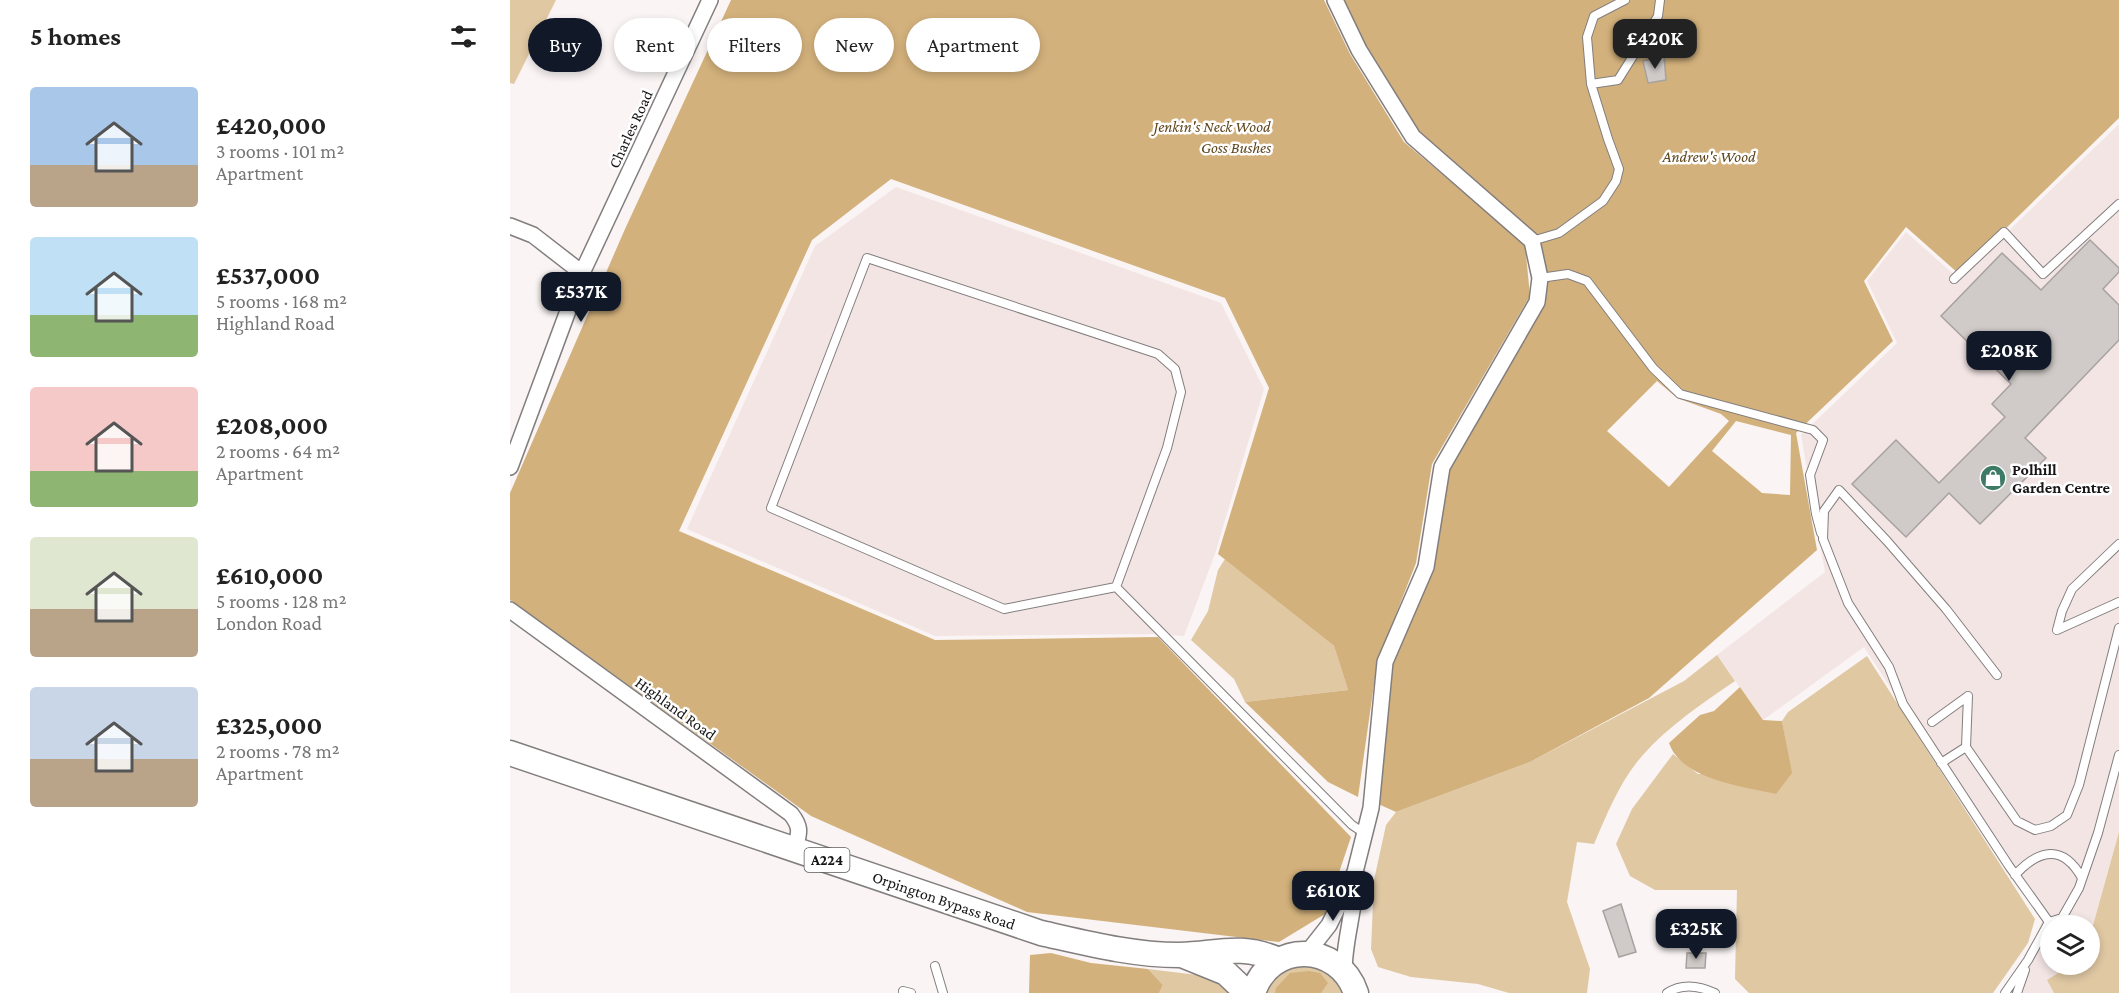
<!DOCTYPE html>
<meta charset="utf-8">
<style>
:root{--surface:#fff;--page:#f6f6f6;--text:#222;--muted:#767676;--accent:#111827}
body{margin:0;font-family:"Crimson Pro",serif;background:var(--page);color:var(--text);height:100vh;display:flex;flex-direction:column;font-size:22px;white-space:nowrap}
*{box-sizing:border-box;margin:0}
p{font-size:20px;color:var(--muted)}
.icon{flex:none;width:33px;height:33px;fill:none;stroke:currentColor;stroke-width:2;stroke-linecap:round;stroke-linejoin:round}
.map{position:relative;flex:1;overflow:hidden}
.drawer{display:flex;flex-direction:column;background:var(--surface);width:510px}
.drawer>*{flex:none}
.top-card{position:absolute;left:18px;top:18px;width:570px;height:54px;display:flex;gap:12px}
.buttons{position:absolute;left:1530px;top:915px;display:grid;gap:12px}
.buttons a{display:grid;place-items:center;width:60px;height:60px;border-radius:50%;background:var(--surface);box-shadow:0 3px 9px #0003;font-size:30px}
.price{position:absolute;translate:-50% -51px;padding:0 14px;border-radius:12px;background:var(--accent);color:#fff;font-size:20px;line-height:39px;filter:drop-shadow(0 2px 3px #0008)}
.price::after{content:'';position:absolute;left:50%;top:36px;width:18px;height:14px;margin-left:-9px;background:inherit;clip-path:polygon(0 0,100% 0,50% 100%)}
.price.active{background:#222;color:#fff}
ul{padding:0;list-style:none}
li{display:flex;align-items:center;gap:18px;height:150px;padding:0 30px}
li span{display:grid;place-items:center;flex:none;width:168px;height:120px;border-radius:6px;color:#555}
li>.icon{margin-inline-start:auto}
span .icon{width:72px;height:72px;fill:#fffc;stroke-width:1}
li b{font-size:26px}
h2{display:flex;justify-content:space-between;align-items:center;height:72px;padding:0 30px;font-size:26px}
.pill{padding:0 21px;border-radius:27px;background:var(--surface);box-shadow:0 3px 9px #0003;font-size:21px;line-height:54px}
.pill.active{background:var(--accent);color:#fff}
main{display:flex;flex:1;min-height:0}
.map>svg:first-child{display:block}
.built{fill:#f4e5e5}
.green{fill:#e0c8a3}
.forest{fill:#d3b17c;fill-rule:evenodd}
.building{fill:#d0cbc8;stroke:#a7a29f;stroke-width:1.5}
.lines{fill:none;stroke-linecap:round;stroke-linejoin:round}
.service-casing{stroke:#837e7e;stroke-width:10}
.minor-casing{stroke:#837e7e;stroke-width:18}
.primary-casing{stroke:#837e7e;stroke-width:27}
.service{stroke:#fff;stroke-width:8}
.minor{stroke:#fff;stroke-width:15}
.primary{stroke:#fff;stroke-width:24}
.labels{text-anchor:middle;stroke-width:5;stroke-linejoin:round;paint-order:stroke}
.shield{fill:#fff;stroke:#5d5b5b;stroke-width:1.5}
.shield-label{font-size:15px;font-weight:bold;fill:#171515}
.park-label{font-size:16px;font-style:italic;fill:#5e461d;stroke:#fff}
.street-label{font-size:16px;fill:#171515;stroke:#fff}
.poi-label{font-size:16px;font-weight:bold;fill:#171515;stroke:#fff;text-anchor:start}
</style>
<main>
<section class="drawer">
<h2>5 homes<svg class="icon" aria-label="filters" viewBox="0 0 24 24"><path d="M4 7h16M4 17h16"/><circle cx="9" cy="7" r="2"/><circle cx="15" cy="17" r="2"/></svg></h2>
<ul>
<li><span style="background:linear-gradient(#a9c7e8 65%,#b9a48a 0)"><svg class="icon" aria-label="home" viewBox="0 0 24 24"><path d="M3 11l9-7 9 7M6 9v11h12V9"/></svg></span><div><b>£420,000</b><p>3 rooms · 101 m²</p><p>Apartment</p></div></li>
<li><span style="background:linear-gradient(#bfe0f5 65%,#8fb573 0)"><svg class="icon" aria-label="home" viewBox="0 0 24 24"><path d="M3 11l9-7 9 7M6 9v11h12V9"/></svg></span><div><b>£537,000</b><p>5 rooms · 168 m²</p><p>Highland Road</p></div></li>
<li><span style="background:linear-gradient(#f6c9c9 70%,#8fb573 0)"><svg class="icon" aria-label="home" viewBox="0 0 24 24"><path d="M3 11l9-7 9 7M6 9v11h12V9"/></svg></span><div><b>£208,000</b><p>2 rooms · 64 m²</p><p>Apartment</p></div></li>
<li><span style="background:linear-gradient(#dfe7d0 60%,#b9a48a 0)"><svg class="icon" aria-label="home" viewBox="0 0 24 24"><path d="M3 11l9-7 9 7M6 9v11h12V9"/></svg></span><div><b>£610,000</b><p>5 rooms · 128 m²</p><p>London Road</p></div></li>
<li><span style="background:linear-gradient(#c9d6e8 60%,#b9a48a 0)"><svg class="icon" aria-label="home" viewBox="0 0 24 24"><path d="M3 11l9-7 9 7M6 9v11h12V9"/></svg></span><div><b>£325,000</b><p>2 rooms · 78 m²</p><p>Apartment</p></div></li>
</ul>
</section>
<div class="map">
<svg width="1609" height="993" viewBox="0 0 1609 993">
<rect width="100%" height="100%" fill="#faf4f4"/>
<path class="built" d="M1609,124V832L1580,936V926H1540V964L1561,965L1538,980L1544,993H1491L1523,946L1532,921L1354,647L1253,720L1207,655L1315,572L1291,435L1387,343L1357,281L1396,232L1449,279Z
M386,187L711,303L754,389L705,554L674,636L647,634L425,636L177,529L305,246Z"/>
<path class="green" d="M0,0H46L4,84L0,83Z
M715,559L824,646L838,690L735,702L724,679L681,640L698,611L708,570Z
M1207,655L1225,681C1193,703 1158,726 1132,756C1110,781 1097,814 1084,844L1067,842L1057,902L1080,969L1077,993H999L968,984L901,977L868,967L861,949L864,880L876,825L886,812L1020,762L1174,681Z
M1357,656L1525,919L1518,943L1483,993H1239L1225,979L1227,890H1145L1120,876L1106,844L1122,809L1163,754L1188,774L1281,773L1272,721L1278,712Z
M1609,832V993H1544L1537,980L1561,965L1580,964V936Z
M788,963L818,969L837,993H752L761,977Z
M638,969L696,976L709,980L722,993H649L653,985Z"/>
<path class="forest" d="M221,0H814L840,54L894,142L1015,244L1020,296L922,464L906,563L867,663L848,797L818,782L735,702L838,690L824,646L708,554L759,388L715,298L381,179L302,240L169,531L425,640L648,637L841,837L815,914L769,942L517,912L301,816L0,600V493L115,229Z
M833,0H1609V118L1449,274L1396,227L1354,281L1383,341L1286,433L1307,550L1139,698L1020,762L886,812L866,803L882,666L924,568L938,472L1032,303L1035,283L1032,248L1022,232L908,131L859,55ZM1147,381L1167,398L1211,414L1219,421L1159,487L1097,431ZM1226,421L1281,435L1280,495L1252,493L1202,451Z
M1230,687L1253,720L1272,721L1282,773L1266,794C1232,786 1172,780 1159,743L1190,715L1204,711Z
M541,953L581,963L638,969L653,985L649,993H519L520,955Z
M799,971L810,973L818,983L811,993H765L766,988L780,973Z"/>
<path class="building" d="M1154,56L1156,80L1138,83L1133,61Z
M1580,240L1609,268V272L1593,289L1609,305V340L1515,438L1536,458L1470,524L1439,493L1396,537L1342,484L1386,440L1429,483L1495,417L1482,404L1501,384L1431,316L1492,253L1531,290Z
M1111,904L1126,952L1109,957L1093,911Z
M1177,953H1196L1195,968H1176Z"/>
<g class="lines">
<g class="service-casing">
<path id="service" d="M1081,84L1108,80L1148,16L1150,0
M1022,241L1049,233L1093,201L1106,181L1109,169L1098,139L1081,84L1077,37L1084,16L1115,0
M357,258L648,354L665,369L671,392L657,448L606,587L494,609L261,508Z
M1030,278L1058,274L1077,281L1143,368L1170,394L1303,430L1313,440L1300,475L1306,514L1311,533
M1444,279L1494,232L1533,274L1609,204
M606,587L842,825L854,833
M1547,630L1552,611L1562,589L1609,544
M1547,630L1609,602
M1487,675L1436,609L1377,541L1329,490L1314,511L1313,539L1338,603L1379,667L1393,704L1499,866L1539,922L1518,960L1495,993
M1422,722L1458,696
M1456,747L1507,821L1525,830L1541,826L1557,815L1569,785L1609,628
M1431,763L1456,747L1458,696
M1505,875C1529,849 1553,844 1572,878
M1539,922L1552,918L1569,888L1588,833L1609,755
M425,966L433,993
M393,991L401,993
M1157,993C1172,983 1190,986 1205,993
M1507,993L1515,970"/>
</g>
<g class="minor-casing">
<path id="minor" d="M0,226L23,235L72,273L0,467
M72,273L200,0
M0,610L281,814C292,828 289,833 285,849
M797,953L819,925L845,872L861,808L875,662L916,567L932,467L1027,302L1030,278L1022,241L903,137L849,50L825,0
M834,972C834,938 846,909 845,875"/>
</g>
<g class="primary-casing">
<path id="primary" d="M0,753L531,933C576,943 622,955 669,955C708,954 729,943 769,960
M674,956L716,973L737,993
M743,993C760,940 829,942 846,993"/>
</g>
<use href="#service" class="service"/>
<use href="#minor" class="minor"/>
<use href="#primary" class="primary"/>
</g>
<defs>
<g id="shop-disc" transform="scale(1.35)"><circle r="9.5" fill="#3d7b66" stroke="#fff"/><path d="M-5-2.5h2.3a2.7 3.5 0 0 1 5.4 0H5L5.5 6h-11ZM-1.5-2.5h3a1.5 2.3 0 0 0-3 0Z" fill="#fff"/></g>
</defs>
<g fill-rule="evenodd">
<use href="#shop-disc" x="1483" y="478"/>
</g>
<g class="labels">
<rect class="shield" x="294.5" y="848" width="45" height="24" rx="4.5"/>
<g class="shield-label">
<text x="317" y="865">A224</text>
</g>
<g class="park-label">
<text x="702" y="132">Jenkin's Neck Wood</text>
<text x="726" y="153">Goss Bushes</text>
<text x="1199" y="162">Andrew's Wood</text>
</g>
<g class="street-label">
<text transform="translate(120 129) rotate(-65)" y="6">Charles Road</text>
<text transform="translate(166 708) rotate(36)" y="6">Highland Road</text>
<text transform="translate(434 900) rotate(19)" y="6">Orpington Bypass Road</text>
</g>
<g class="poi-label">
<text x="1502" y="475">Polhill<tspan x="1502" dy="18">Garden Centre</tspan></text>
</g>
</g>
</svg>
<div class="buttons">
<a><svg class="icon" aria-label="layers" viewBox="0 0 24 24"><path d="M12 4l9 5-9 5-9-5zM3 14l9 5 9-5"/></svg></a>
</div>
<b class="price active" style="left:1145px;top:70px">£420K</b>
<b class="price" style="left:71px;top:323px">£537K</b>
<b class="price" style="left:1499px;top:382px">£208K</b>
<b class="price" style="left:823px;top:922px">£610K</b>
<b class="price" style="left:1186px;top:960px">£325K</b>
<div class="top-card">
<a class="pill active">Buy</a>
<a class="pill">Rent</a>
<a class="pill">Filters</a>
<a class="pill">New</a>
<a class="pill">Apartment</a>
</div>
</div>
</main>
